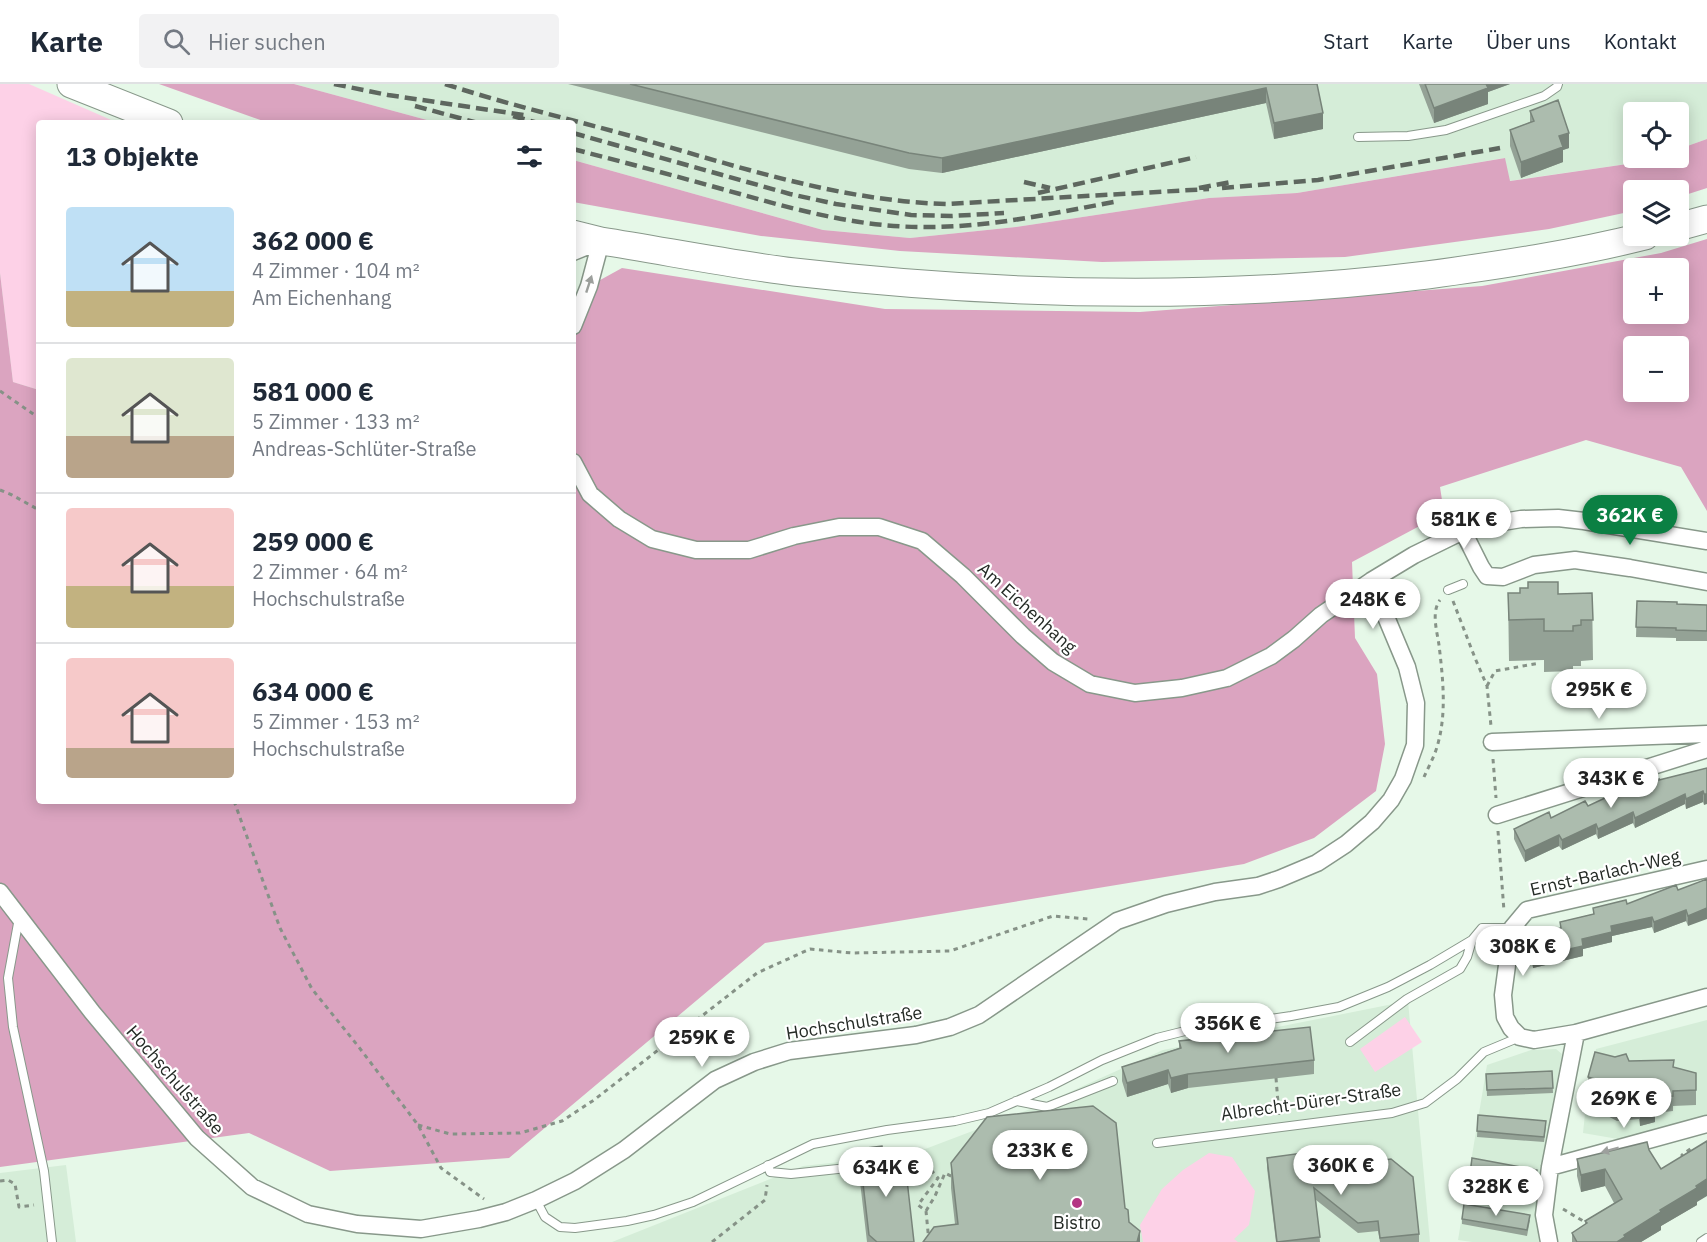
<!DOCTYPE html>
<html lang="de">
<meta charset="utf-8">
<style>
:root{--surface:#fff;--page:#f2f2f3;--text:#1f2937;--muted:#747a83;--line:#e0e1e3;--accent:#0b8043}
body{margin:0;font-family:"IBM Plex Sans",sans-serif;background:var(--page);color:var(--text);height:100vh;display:flex;flex-direction:column;font-size:22px;white-space:nowrap}
*{box-sizing:border-box;margin:0}
p{font-size:20px;color:var(--muted)}
.icon{flex:none;width:33px;height:33px;fill:none;stroke:currentColor;stroke-width:2;stroke-linecap:round;stroke-linejoin:round}
.map{position:relative;flex:1;overflow:hidden}
.details{position:absolute;left:36px;top:36px;width:540px;height:684px;display:flex;flex-direction:column;background:var(--surface);border-radius:6px;box-shadow:0 3px 15px #0003}
.details>*{flex:none}
.fabs{position:absolute;left:1623px;top:18px;display:grid;gap:12px}
.fabs a{display:grid;place-items:center;width:66px;height:66px;border-radius:6px;background:var(--surface);box-shadow:0 3px 15px #0003;font-size:30px}
.price{position:absolute;translate:-50% -51px;padding:0 14px;border-radius:21px;background:#fff;color:#222;font-size:20px;line-height:39px;filter:drop-shadow(0 2px 3px #0008)}
.price::after{content:'';position:absolute;left:50%;top:36px;width:18px;height:14px;margin-left:-9px;background:inherit;clip-path:polygon(0 0,100% 0,50% 100%)}
.price.on{background:var(--accent);color:#fff}
ul{padding:0;list-style:none}
li{display:flex;align-items:center;gap:18px;height:150px;padding:0 30px}
li+li{border-top:2px solid var(--line)}
li span{display:grid;place-items:center;flex:none;width:168px;height:120px;border-radius:6px;color:#555}
li>.icon{margin-inline-start:auto}
span .icon{width:72px;height:72px;fill:#fffc;stroke-width:1}
li b{font-size:26px}
h2{display:flex;justify-content:space-between;align-items:center;height:72px;padding:0 30px;font-size:26px}
header{display:flex;align-items:center;gap:36px;box-sizing:border-box;height:84px;padding:0 30px;background:var(--surface);border-bottom:2px solid var(--line)}
header strong{font-size:28px}
nav{display:flex;gap:33px;margin-inline-start:auto;font-size:21px}
.search{width:420px;height:54px;background:var(--page);display:flex;align-items:center;gap:15px;box-sizing:border-box;padding:0 21px;border-radius:6px;color:var(--muted);font-size:22px}
.map>svg:first-child{display:block}
.built{fill:#d5edd8}
.green{fill:#fdd1e7}
.forest{fill:#dba4c0;fill-rule:evenodd}
.lines{fill:none;stroke-linecap:round;stroke-linejoin:round}
.lane-casing{stroke:#88988a;stroke-width:10}
.street-casing{stroke:#88988a;stroke-width:19}
.primary-casing{stroke:#88988a;stroke-width:29}
.path{stroke:#869287;stroke-width:3;stroke-dasharray:4.5 4.5;stroke-linecap:butt}
.lane{stroke:#fff;stroke-width:8}
.street{stroke:#fff;stroke-width:16}
.primary{stroke:#fff;stroke-width:27}
.rail{stroke:#5e675f;stroke-width:4.5;stroke-dasharray:12 6;stroke-linecap:butt}
.wall{fill:#94a296}
.shaded-wall{fill:#78847a}
.building{fill:#acbcae;stroke:#78847a;stroke-width:1.5}
.oneway{fill:#9da09d}
.poi-dot{fill:#b43583;stroke:#fff;stroke-width:2}
.labels{text-anchor:middle;stroke-width:4.5;stroke-linejoin:round;paint-order:stroke}
.street-label{font-size:18px;fill:#252b26;stroke:#fff}
.poi-label{font-size:18px;fill:#252b26;stroke:#fff}
</style>
<header>
<strong>Karte</strong>
<div class="search"><svg class="icon" aria-label="search" viewBox="0 0 24 24"><circle cx="10" cy="10" r="6"/><path d="M15 15l6 6"/></svg>Hier suchen</div>
<nav><a>Start</a><a>Karte</a><a>Über uns</a><a>Kontakt</a></nav>
</header>
<div class="map">
<svg width="1707" height="1158" viewBox="0 0 1707 1158">
<rect width="100%" height="100%" fill="#e6f8e8"/>
<path class="built" d="M294,0H1707V55L1679,65L1678,28H1634V74H1654L1641,78L1509,97L1504,74L1297,109L1209,114L1016,143L910,154L823,146L573,76V39H438Z
M1408,917L1430,1158H612L803,1082L912,1070L1041,1021L1163,966Z
M1707,936V1034L1618,1055L1583,1049L1587,1010L1596,965Z
M1556,965L1562,970L1543,1076L1537,1129L1539,1158H1472L1458,1156L1487,981L1531,966Z
M66,1081L76,1158H0V1089Z"/>
<path class="green" d="M0,0H29L118,39H39V306L13,298L0,189Z
M1405,933L1422,958L1375,988L1360,965Z
M1209,1069L1232,1073L1255,1107L1249,1141L1234,1155L1238,1158H1143L1140,1141L1162,1105L1183,1086Z"/>
<path class="forest" d="M159,0H294L438,39H269Z
M1707,55V104L1679,113L1678,106H1634L1633,127L1549,145L1345,173L1102,178L900,167L761,152L573,118V76L823,146L910,154L1016,143L1209,114L1297,109L1505,74L1510,97L1641,78L1654,74H1678L1679,65Z
M1707,155V427L1681,383L1586,356L1440,403L1444,429L1352,478L1355,554L1377,590L1385,660L1376,707L1314,754L1244,780L765,859L509,1074L330,1087L249,1049L0,1083V189L13,298L39,306V717H573V211L622,184L885,225L1140,228L1482,202L1661,169ZM1634,184H1678V230H1634ZM1634,262H1678V308H1634Z"/>
<g class="lines">
<g class="lane-casing">
<path id="lane" d="M1358,53L1408,52L1446,46L1544,12L1557,3L1558,0
M1448,506L1463,500
M19,834L8,894L13,943L44,1087L52,1158
M1350,958L1407,915L1460,885L1467,873L1472,856
M1016,1017L1047,1023L1113,997
M1157,1059L1392,1029L1425,1019L1457,995L1484,968L1520,953
M768,1081L770,1088L791,1090L922,1076
M536,1116L545,1133L560,1143L575,1144L627,1137L654,1131L693,1118L813,1060L887,1046L955,1037L989,1029L1049,1003L1102,976L1157,954L1185,947L1291,932L1339,923L1388,903L1430,881L1472,856L1482,844H1512
M1701,1158L1707,1154"/>
</g>
<g class="street-casing">
<path id="street" d="M573,168L600,157
M573,242L589,202L601,157
M573,378L590,410L619,435L652,455L696,466H749L794,452L839,443H879L922,457L963,492L1023,552L1053,578L1090,600L1135,609L1182,604L1227,594L1271,572L1294,555L1321,531L1371,497L1414,471L1463,447L1479,442L1521,435L1558,434L1584,437L1707,457
M1463,447L1481,483L1487,492L1503,493L1534,481L1575,476L1630,484L1707,498
M1492,658L1707,650
M1497,731L1707,665
M1707,785L1527,826L1512,844L1503,911L1505,933L1511,944L1520,953L1534,956L1576,949L1707,913
M0,808L92,928L197,1054L252,1103L308,1130L357,1140L421,1145L479,1135L506,1128L536,1116L575,1097L624,1066L715,996L754,978L789,967L916,951L950,943L979,931L1117,837L1166,820L1215,808L1258,802L1279,795L1317,779L1346,760L1372,738L1391,716L1403,695L1415,661L1416,619L1407,583L1371,497
M1550,1083L1707,1040
M1549,1158L1544,1131L1550,1083L1576,949"/>
</g>
<g class="primary-casing">
<path id="primary" d="M71,0L169,39
M1678,143L1707,135
M573,150L601,157C665,167 729,180 794,188C1004,212 1216,217 1427,191C1500,181 1573,170 1645,152"/>
</g>
<path class="path" d="M0,307L39,334
M0,406L12,411L39,426
M1453,517L1475,574L1487,602L1491,642
M1487,602L1495,587L1540,579
M1493,675L1496,714
M1424,693C1428,684 1434,673 1437,663C1447,630 1443,595 1439,561C1437,547 1431,528 1440,516
M234,717L280,844L312,905L358,962L418,1041L441,1084L484,1115
M1498,747L1504,827
M1276,994L1279,1031
M418,1041L450,1050L520,1049L562,1037L594,1016L757,889L810,865L852,869L950,867L1053,832L1088,835
M1683,1074L1682,1071L1693,1063
M0,1097L8,1096L15,1100L19,1123L34,1121
M1563,1125L1588,1140
M926,1127L935,1112L945,1089L953,1093
M712,1158L765,1116L767,1101
M929,1158L926,1127L918,1121L938,1094L931,1086"/>
<use href="#lane" class="lane"/>
<use href="#street" class="street"/>
<use href="#primary" class="primary"/>
<path class="rail" d="M334,0L388,11L524,31
M445,0C509,21 574,36 638,54C739,83 841,117 946,120L1209,105
M415,22L478,39
M513,32L538,39
M573,49L790,110L836,120L911,131L952,132L1004,129
M573,65C623,78 672,91 722,105C787,123 853,143 922,143C988,144 1054,129 1119,117
M1024,98L1050,104
M1199,104L1231,98
M1222,104L1318,96L1500,64
M1038,109L1196,73"/>
</g>
<path class="wall" d="M568,0H1318H1317L1323,45L1274,55L1266,19L942,89L909,85Z
M1419,0H1510L1488,8V20L1434,39Z
M1530,27L1569,64L1563,66V78L1521,94L1510,62V46L1530,38Z
M1508,509L1558,510L1592,509L1593,576L1581,577V582H1573V587L1544,588V576L1509,577Z
M1637,517L1677,520L1707,521V557H1676V554L1636,553Z
M1707,684L1704,721L1703,718L1686,725L1685,720L1635,744L1633,739L1598,755L1596,750L1562,766L1559,762L1525,778L1514,755V745L1624,711L1659,696Z
M1707,795L1688,842L1686,837L1654,849L1652,843L1612,852V858L1583,865V872L1533,884L1528,862V852L1560,844V838L1593,830V824L1627,820L1678,806Z
M1179,957L1314,976V990L1188,1004L1171,1009L1168,1000L1127,1013L1122,997V983L1179,964Z
M1629,977L1674,983L1696,989V1021L1673,1022V1027L1655,1029V1038L1640,1042L1639,1035L1617,1037L1600,1028L1601,1012L1588,1008V993Z
M1552,987L1553,1009L1487,1012L1486,990Z
M1478,1031L1546,1042L1544,1058L1477,1053Z
M859,1065L884,1081L914,1158H867L859,1089Z
M1649,1066L1661,1085L1697,1118V1121L1661,1142V1146L1641,1158H1572V1149L1585,1140V1137L1614,1119L1605,1102L1581,1108L1577,1092V1075Z
M1267,1074L1312,1085L1419,1150V1158H1380L1378,1147L1358,1149L1316,1116L1320,1158H1276L1267,1084Z
M951,1079L1125,1124L1129,1138L1140,1158L955,1140L951,1104Z
M1470,1090L1537,1091L1535,1106L1470,1095Z
M1462,1135L1530,1136L1527,1152L1462,1140Z"/>
<path class="shaded-wall" d="M1484,0H1510L1488,8V20L1434,39V24Z
M1266,4V19L942,89V74Z
M1323,29V45L1274,55V39Z
M1569,49V64L1563,66V78L1521,94V78L1559,52Z
M1703,707V718L1686,725V715Z
M1685,710V720L1635,744V734Z
M1704,710H1707V720L1704,721Z
M1633,728V739L1598,755V745Z
M1596,740V750L1562,766V756Z
M1559,751V762L1525,778V767Z
M1707,824V835L1688,842V832Z
M1686,826V837L1654,849V838Z
M1652,833V843L1612,852V858L1583,865V872L1533,884V873L1582,855L1611,842Z
M1168,986V1000L1127,1013V999Z
M1188,990V1004L1171,1009V994Z
M1655,1023V1038L1640,1042V1026Z
M1605,1085V1102L1581,1108V1091Z
M1707,1095V1112L1697,1118V1121L1661,1142V1146L1641,1158H1617L1624,1151Z
M1140,1147V1158H1137Z"/>
<path class="building" d="M630,0H1317L1323,29L1274,39L1266,4L942,74L909,69Z
M1425,0H1486L1488,4L1434,24Z
M1558,16L1569,49L1559,52L1563,63L1521,78L1510,46L1534,37L1530,27Z
M1528,498H1558V510L1592,509L1593,536H1581V541L1573,542V547H1544V535L1509,536L1508,509H1520V504H1528Z
M1637,517L1677,518V520L1707,521V547L1676,546V544L1636,543Z
M1707,684V710H1704L1703,707L1686,715L1685,710L1635,734L1633,728L1598,745L1596,740L1562,756L1559,751L1525,767L1514,745L1549,728L1551,734L1585,717L1588,722L1622,706L1624,711L1659,695V696Z
M1707,795V824L1688,832L1686,826L1654,838L1652,833L1611,842L1612,848L1582,855L1583,862L1533,873L1528,852L1561,844L1560,838L1594,830L1593,824L1626,816L1627,820L1676,801L1678,806Z
M1310,943L1314,976L1188,990L1171,994L1168,986L1127,999L1122,983L1181,964L1179,957Z
M1595,968L1615,973L1626,970L1629,977L1674,976L1673,983L1696,989V1006L1673,1007V1012L1654,1013L1655,1023L1640,1026L1639,1020L1617,1022L1600,1013L1605,998L1588,993Z
M1552,987L1553,1004L1487,1006L1486,990Z
M1093,1022L1116,1039L1125,1124L1128,1126L1129,1138L1140,1147L1137,1158H923L934,1143L958,1140L951,1079L987,1033Z
M1478,1031L1546,1037L1544,1053L1477,1047Z
M1707,1057V1095L1696,1102L1697,1104L1660,1126L1661,1128L1624,1151L1625,1153L1617,1158H1577L1572,1149L1587,1139L1585,1137L1622,1115L1605,1085L1581,1091L1577,1075L1647,1058L1649,1066L1661,1085Z
M882,1062L884,1081L905,1078L914,1158H877L869,1151L859,1065Z
M1310,1068L1312,1085L1391,1075L1413,1093L1419,1150L1380,1154L1378,1137L1358,1139L1314,1104L1320,1153L1277,1158L1267,1074Z
M1472,1074L1537,1086L1535,1101L1470,1090Z
M1464,1120L1530,1131L1527,1146L1462,1135Z"/>
<defs><path id="oneway-solid" d="M-6-.8H1V-3.2L6.5 0L1 3.2V.8H-6Z" transform="scale(1.5)"/></defs>
<g class="oneway">
<use href="#oneway-solid" transform="translate(589 200) rotate(-72)"/>
<use href="#oneway-solid" transform="translate(1610 1066) rotate(165)"/>
</g>
<circle class="poi-dot" cx="1077" cy="1119" r="6"/>
<g class="labels">
<g class="street-label">
<text transform="translate(1027 524) rotate(42)" y="6">Am Eichenhang</text>
<text transform="translate(1605 789) rotate(-13)" y="6">Ernst-Barlach-Weg</text>
<text transform="translate(854 939) rotate(-9)" y="6">Hochschulstraße</text>
<text transform="translate(175 996) rotate(49)" y="6">Hochschulstraße</text>
<text transform="translate(1311 1018) rotate(-8)" y="6">Albrecht-Dürer-Straße</text>
</g>
<g class="poi-label">
<text x="1077" y="1145">Bistro</text>
</g>
</g>
</svg>
<div class="fabs">
<a><svg class="icon" aria-label="locate" viewBox="0 0 24 24"><circle cx="12" cy="12" r="6"/><path d="M12 2v4M12 18v4M2 12h4M18 12h4"/></svg></a>
<a><svg class="icon" aria-label="layers" viewBox="0 0 24 24"><path d="M12 4l9 5-9 5-9-5zM3 14l9 5 9-5"/></svg></a>
<a>+</a>
<a>−</a>
</div>
<b class="price on" style="left:1630px;top:462px">362K €</b>
<b class="price" style="left:1464px;top:466px">581K €</b>
<b class="price" style="left:1373px;top:546px">248K €</b>
<b class="price" style="left:1599px;top:636px">295K €</b>
<b class="price" style="left:1611px;top:725px">343K €</b>
<b class="price" style="left:1523px;top:893px">308K €</b>
<b class="price" style="left:1228px;top:970px">356K €</b>
<b class="price" style="left:702px;top:984px">259K €</b>
<b class="price" style="left:1624px;top:1045px">269K €</b>
<b class="price" style="left:1040px;top:1097px">233K €</b>
<b class="price" style="left:1341px;top:1112px">360K €</b>
<b class="price" style="left:886px;top:1114px">634K €</b>
<b class="price" style="left:1496px;top:1133px">328K €</b>
<section class="details">
<h2>13 Objekte<svg class="icon" aria-label="filters" viewBox="0 0 24 24"><path d="M4 7h16M4 17h16"/><circle cx="9" cy="7" r="2"/><circle cx="15" cy="17" r="2"/></svg></h2>
<ul>
<li><span style="background:linear-gradient(#bfe0f5 70%,#c2b280 0)"><svg class="icon" aria-label="home" viewBox="0 0 24 24"><path d="M3 11l9-7 9 7M6 9v11h12V9"/></svg></span><div><b>362 000 €</b><p>4 Zimmer · 104 m²</p><p>Am Eichenhang</p></div></li>
<li><span style="background:linear-gradient(#dfe7d0 65%,#b9a48a 0)"><svg class="icon" aria-label="home" viewBox="0 0 24 24"><path d="M3 11l9-7 9 7M6 9v11h12V9"/></svg></span><div><b>581 000 €</b><p>5 Zimmer · 133 m²</p><p>Andreas-Schlüter-Straße</p></div></li>
<li><span style="background:linear-gradient(#f6c9c9 65%,#c2b280 0)"><svg class="icon" aria-label="home" viewBox="0 0 24 24"><path d="M3 11l9-7 9 7M6 9v11h12V9"/></svg></span><div><b>259 000 €</b><p>2 Zimmer · 64 m²</p><p>Hochschulstraße</p></div></li>
<li><span style="background:linear-gradient(#f6c9c9 75%,#b9a48a 0)"><svg class="icon" aria-label="home" viewBox="0 0 24 24"><path d="M3 11l9-7 9 7M6 9v11h12V9"/></svg></span><div><b>634 000 €</b><p>5 Zimmer · 153 m²</p><p>Hochschulstraße</p></div></li>
</ul>
</section>
</div>
